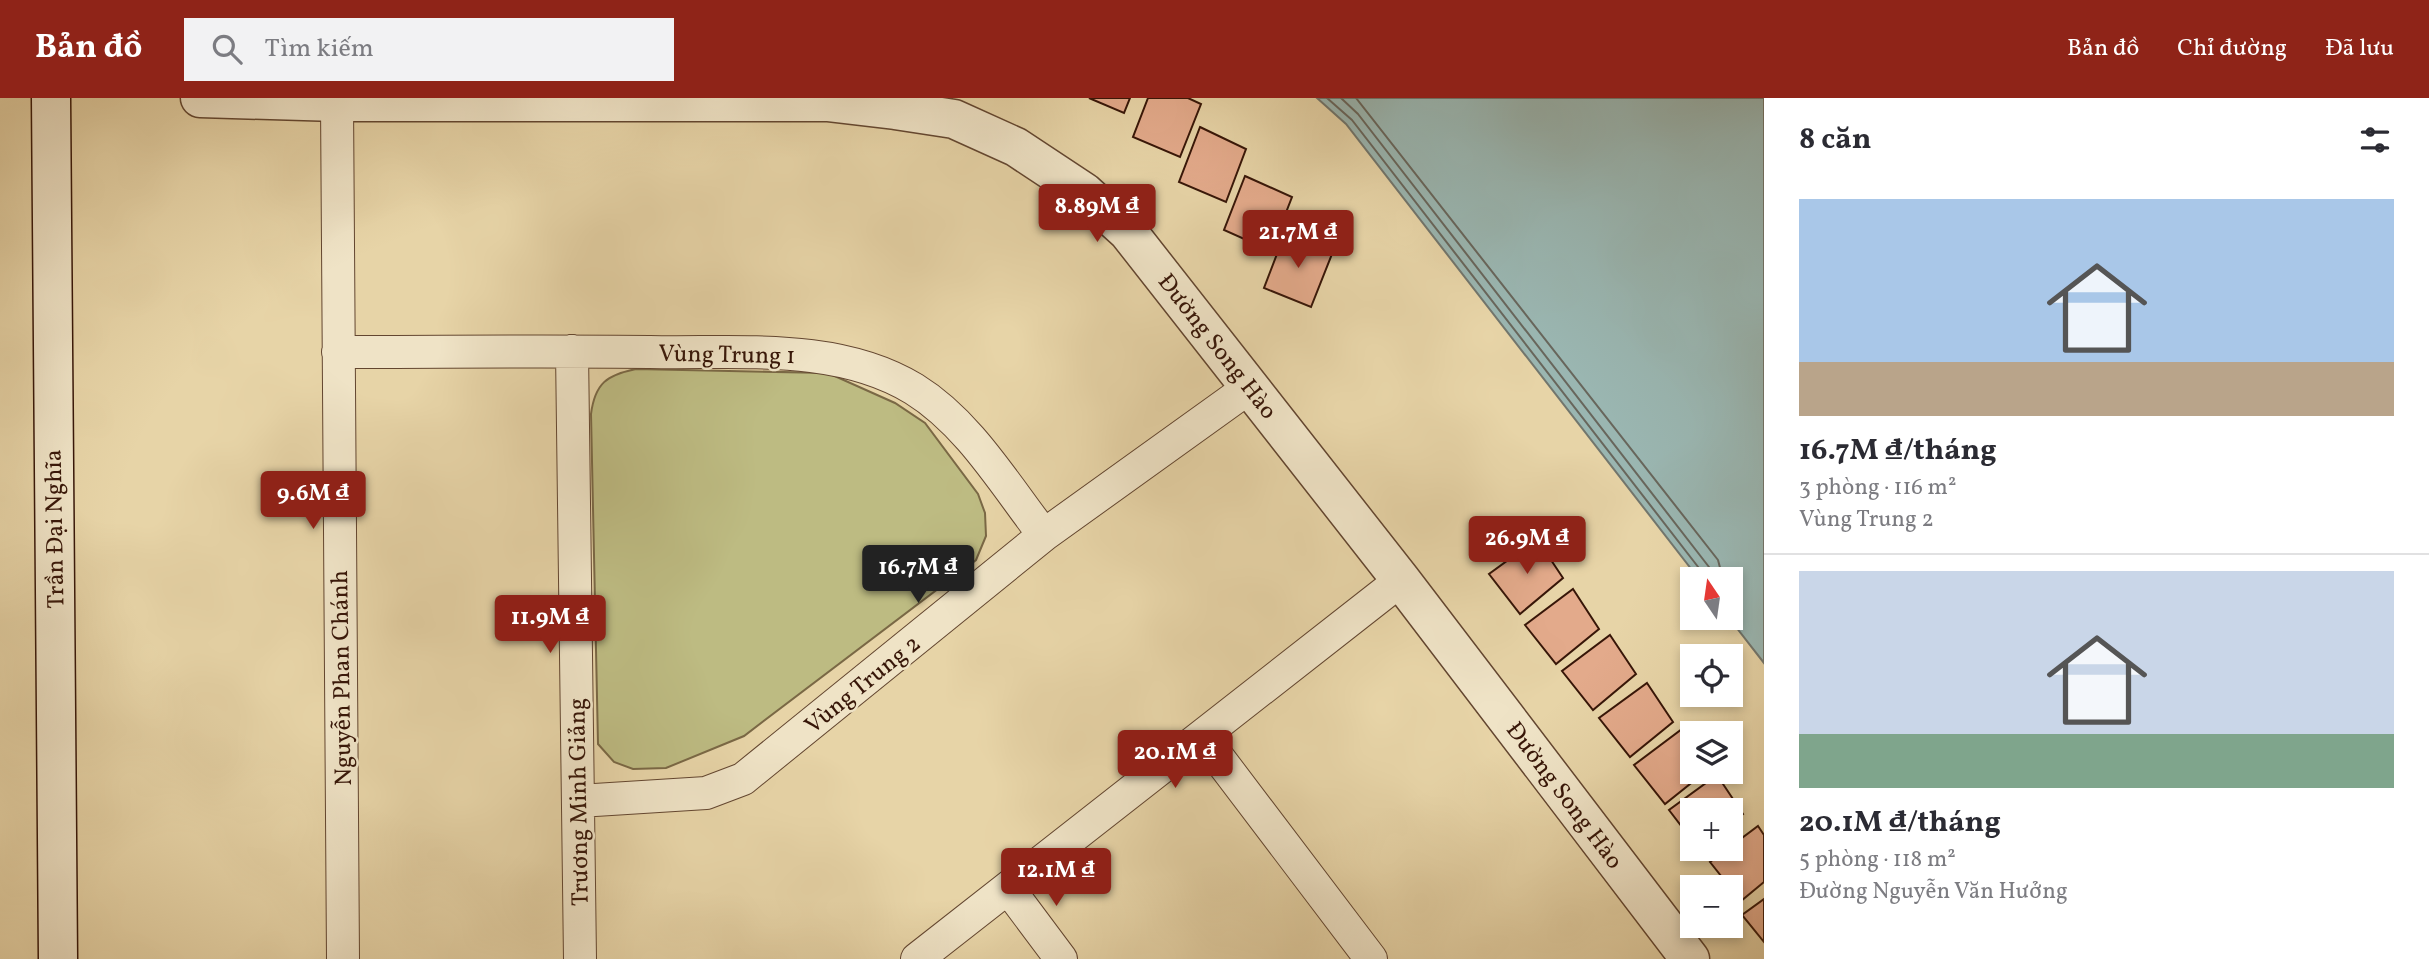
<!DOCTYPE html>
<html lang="vi">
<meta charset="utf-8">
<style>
:root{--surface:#fff;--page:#f2f2f3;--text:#2b2b33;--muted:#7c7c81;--line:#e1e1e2;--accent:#8f2418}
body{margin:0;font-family:Vollkorn,serif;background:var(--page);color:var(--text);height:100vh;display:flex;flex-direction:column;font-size:26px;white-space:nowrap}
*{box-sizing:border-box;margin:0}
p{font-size:23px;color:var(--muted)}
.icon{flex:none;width:38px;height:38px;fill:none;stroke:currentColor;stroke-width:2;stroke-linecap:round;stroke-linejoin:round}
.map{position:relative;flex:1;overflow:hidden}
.panel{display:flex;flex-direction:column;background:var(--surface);width:665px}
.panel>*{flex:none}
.needle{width:46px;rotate:347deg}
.controls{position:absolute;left:1680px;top:469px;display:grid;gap:14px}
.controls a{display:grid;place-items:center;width:63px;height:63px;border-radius:0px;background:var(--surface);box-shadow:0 4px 10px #0003;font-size:35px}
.price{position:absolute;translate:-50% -60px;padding:0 16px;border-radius:7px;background:var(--accent);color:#fff;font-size:23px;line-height:46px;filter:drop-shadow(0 2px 4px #0008)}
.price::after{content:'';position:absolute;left:50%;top:42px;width:21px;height:16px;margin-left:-10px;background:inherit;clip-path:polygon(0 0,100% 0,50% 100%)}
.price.current{background:#222;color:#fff}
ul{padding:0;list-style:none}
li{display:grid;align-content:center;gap:14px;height:371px;padding:0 35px}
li+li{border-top:2px solid var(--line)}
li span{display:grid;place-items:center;height:217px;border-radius:0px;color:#555}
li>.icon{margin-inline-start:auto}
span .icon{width:126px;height:126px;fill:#fffc;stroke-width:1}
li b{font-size:30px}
h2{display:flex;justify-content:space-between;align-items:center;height:84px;padding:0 35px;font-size:30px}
header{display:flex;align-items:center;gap:42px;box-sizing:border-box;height:98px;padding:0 35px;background:var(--accent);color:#fff}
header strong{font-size:33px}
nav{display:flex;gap:38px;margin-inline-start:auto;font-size:24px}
.search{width:490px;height:63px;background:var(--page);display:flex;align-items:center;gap:18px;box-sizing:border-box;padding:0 24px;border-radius:0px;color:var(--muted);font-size:26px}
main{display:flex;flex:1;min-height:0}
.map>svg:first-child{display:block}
.green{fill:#bdbb82;stroke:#7a6845;stroke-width:2}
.water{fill:#9ab6b1;stroke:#72766d;stroke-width:2}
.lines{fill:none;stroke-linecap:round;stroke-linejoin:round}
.shore{stroke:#68665c;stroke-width:2}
.building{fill:#e3aa8b;stroke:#371608;stroke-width:2}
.minor-casing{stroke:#634630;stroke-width:34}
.tertiary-casing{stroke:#634630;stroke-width:41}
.secondary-casing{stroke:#371608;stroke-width:41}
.minor{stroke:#efe3c6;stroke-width:32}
.tertiary{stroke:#efe3c6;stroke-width:38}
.secondary{stroke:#efe3c6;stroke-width:38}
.labels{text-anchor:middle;stroke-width:5;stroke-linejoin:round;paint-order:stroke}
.street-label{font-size:24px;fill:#371608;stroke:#efe3c6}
</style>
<header>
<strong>Bản đồ</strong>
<div class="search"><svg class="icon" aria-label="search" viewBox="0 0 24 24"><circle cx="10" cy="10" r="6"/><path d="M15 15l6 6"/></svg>Tìm kiếm</div>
<nav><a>Bản đồ</a><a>Chỉ đường</a><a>Đã lưu</a></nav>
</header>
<main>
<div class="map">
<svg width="1764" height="861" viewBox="0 0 1764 861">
<rect width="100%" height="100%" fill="#e7d4a7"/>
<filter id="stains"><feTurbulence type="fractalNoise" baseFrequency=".00286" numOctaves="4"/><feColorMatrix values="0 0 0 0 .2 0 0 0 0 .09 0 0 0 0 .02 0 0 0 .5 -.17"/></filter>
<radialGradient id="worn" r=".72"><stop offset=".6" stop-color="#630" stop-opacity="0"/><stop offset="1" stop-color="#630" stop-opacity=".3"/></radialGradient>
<path class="green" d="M636,271L828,275L895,305L925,325L978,396L985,415L986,438L976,462L744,638L666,670L633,671L614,664L598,646L591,316C595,285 607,277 636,271Z"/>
<path class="water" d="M1317,0H1764V565L1729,520L1731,481H1699L1346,26Z"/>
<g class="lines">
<path class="shore" d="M1327,0L1352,22L1702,474L1704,481
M1341,0L1358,16L1709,469L1713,481
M1356,0L1718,462L1723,481"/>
</g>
<path class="building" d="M1089,0H1130L1124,15Z
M1148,0H1188L1201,6L1180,59L1133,39Z
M1200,29L1246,51L1226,104L1179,84Z
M1245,78L1292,99L1271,153L1224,132Z
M1285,135L1332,156L1311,209L1264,190Z
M1537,441L1563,480L1520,516L1489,476Z
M1573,491L1599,531L1556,566L1525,527Z
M1610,537L1636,576L1593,612L1562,573Z
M1647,585L1673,624L1630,659L1599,620Z
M1682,631L1692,647V674H1705L1665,706L1634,667Z
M1717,677L1743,716L1731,726V712H1692V742L1669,712Z
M1758,728L1764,737V784L1741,803L1710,764Z
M1764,801V844L1742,817Z"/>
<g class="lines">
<g class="minor-casing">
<path id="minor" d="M337,4L343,861
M572,253L580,861
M338,254C442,254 546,253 650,254C737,256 837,244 914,291C969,325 1005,387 1044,437
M1202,638L1371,861
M579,703L706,695L743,681L1044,437L1250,289
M1008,790L1061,861
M917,861L1401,482"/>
</g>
<g class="tertiary-casing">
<path id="tertiary" d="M200,0L337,4H827L895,12L954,21L1016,49L1084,94L1128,134L1401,482L1690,861"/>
</g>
<g class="secondary-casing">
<path id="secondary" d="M51,0L58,861"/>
</g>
<use href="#minor" class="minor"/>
<use href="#tertiary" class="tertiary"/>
<use href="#secondary" class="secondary"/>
</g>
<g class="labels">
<g class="street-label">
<text transform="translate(1218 248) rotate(52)" y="8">Đường Song Hào</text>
<text transform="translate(727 256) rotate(1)" y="8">Vùng Trung 1</text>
<text transform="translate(54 431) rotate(-91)" y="8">Trần Đại Nghĩa</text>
<text transform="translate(341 580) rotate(-91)" y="8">Nguyễn Phan Chánh</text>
<text transform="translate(862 586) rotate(-39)" y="8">Vùng Trung 2</text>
<text transform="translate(1565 697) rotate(53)" y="8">Đường Song Hào</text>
<text transform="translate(578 704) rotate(-91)" y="8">Trương Minh Giảng</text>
</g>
</g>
<rect width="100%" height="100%" filter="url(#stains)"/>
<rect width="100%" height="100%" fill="url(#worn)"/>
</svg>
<div class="controls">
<a><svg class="needle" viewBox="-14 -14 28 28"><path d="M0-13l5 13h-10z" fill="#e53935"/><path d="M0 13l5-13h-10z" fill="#7c7c81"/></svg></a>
<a><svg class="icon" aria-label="locate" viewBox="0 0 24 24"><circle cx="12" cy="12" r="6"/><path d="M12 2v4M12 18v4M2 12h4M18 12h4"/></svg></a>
<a><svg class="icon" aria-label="layers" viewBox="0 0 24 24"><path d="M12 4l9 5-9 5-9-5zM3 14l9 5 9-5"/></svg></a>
<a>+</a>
<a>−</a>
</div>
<b class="price" style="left:1097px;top:146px">8.89M ₫</b>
<b class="price" style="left:1298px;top:172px">21.7M ₫</b>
<b class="price" style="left:313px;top:433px">9.6M ₫</b>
<b class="price" style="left:1527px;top:478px">26.9M ₫</b>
<b class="price current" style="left:918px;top:507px">16.7M ₫</b>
<b class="price" style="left:550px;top:557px">11.9M ₫</b>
<b class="price" style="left:1175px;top:692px">20.1M ₫</b>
<b class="price" style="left:1056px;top:810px">12.1M ₫</b>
</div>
<section class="panel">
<h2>8 căn<svg class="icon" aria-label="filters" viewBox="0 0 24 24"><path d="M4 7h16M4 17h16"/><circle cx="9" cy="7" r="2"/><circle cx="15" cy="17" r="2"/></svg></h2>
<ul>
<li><span style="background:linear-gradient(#a9c7e8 75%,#b9a48a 0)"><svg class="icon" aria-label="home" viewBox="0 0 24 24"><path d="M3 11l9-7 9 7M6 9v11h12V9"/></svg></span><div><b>16.7M ₫/tháng</b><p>3 phòng · 116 m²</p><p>Vùng Trung 2</p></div></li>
<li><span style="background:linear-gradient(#c9d6e8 75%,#7fa58c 0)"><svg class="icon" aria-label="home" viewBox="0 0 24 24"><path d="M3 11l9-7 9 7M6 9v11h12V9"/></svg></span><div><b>20.1M ₫/tháng</b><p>5 phòng · 118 m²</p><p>Đường Nguyễn Văn Hưởng</p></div></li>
</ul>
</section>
</main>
